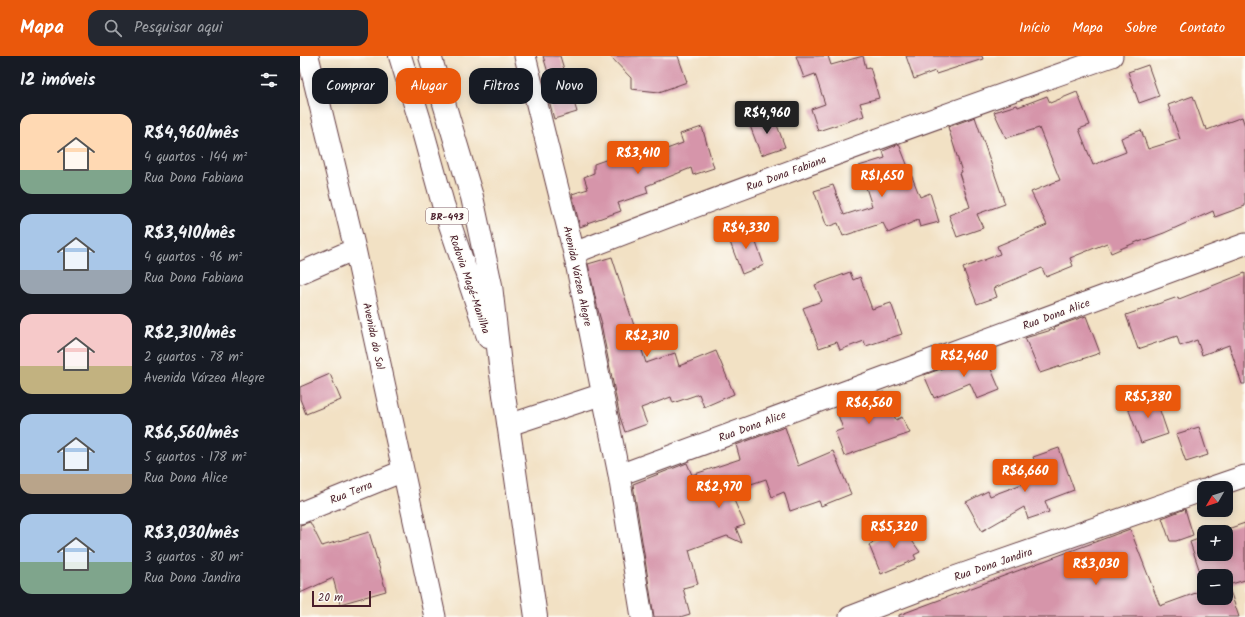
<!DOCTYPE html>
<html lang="pt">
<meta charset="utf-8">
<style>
:root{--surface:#171b24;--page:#242831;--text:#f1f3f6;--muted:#9ea1a6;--accent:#ea580c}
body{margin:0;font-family:Kalam,sans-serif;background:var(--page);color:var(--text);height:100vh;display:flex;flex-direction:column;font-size:15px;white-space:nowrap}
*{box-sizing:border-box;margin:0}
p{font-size:13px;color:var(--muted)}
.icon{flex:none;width:22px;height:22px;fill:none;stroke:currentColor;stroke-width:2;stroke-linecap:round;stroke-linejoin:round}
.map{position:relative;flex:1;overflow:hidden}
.drawer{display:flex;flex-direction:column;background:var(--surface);width:300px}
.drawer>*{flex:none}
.guide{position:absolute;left:12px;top:12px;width:380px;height:36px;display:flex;gap:8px}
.needle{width:26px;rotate:231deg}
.fabs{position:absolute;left:897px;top:425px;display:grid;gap:8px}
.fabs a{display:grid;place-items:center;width:36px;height:36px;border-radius:8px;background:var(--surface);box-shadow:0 2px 10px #0003;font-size:20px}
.scale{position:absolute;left:12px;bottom:10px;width:59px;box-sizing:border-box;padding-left:4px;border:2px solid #4a1f2b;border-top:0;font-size:11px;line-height:14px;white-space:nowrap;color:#4a1f2b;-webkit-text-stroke:3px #fdfcf7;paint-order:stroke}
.price{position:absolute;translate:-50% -34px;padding:0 9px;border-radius:4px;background:var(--accent);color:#fff;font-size:13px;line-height:26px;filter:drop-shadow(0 1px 2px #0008)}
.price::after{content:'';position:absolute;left:50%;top:24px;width:12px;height:9px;margin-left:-6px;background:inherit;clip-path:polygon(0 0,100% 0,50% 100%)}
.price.active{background:#222;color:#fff}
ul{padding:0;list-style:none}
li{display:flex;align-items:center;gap:12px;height:100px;padding:0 20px}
li span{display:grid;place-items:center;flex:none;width:112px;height:80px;border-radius:12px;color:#555}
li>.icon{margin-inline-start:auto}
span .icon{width:48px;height:48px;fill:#fffc;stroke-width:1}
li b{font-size:17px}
h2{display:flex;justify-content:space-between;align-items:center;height:48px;padding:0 20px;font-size:17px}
.chip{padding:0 14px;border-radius:12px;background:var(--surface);box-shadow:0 2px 10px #0003;font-size:14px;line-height:36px}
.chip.active{background:var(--accent);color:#fff}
header{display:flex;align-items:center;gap:24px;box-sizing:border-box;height:56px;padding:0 20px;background:var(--accent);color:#fff}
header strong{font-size:19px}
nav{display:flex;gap:22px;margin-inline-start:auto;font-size:14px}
.search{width:280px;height:36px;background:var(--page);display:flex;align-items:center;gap:10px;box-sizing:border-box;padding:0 14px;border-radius:12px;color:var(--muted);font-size:15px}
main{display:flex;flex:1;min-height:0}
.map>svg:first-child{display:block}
.building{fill:#d695aa}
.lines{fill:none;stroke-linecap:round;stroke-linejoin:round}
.street-casing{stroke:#633c42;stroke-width:23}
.highway-casing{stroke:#633c42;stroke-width:24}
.street{stroke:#fff;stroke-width:21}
.highway{stroke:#fff;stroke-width:22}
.labels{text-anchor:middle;stroke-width:3;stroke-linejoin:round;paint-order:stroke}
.shield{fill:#fdfcf7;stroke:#806168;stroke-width:1}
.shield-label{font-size:10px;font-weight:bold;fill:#4a1f2b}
.street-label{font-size:11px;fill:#4a1f2b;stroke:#fdfcf7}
</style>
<header>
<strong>Mapa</strong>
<div class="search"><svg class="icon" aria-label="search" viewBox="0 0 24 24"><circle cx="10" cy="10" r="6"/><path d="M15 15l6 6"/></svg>Pesquisar aqui</div>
<nav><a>Início</a><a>Mapa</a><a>Sobre</a><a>Contato</a></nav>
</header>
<main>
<section class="drawer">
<h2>12 imóveis<svg class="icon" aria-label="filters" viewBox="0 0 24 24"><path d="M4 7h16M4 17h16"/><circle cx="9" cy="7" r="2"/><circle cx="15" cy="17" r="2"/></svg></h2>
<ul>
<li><span style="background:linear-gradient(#ffd9b3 70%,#7fa58c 0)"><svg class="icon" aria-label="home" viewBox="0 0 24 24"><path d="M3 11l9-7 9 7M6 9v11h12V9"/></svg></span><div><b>R$4,960/mês</b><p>4 quartos · 144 m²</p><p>Rua Dona Fabiana</p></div></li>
<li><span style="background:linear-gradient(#a9c7e8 70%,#9aa5b1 0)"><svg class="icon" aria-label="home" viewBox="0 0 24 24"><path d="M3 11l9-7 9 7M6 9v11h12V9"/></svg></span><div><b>R$3,410/mês</b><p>4 quartos · 96 m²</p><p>Rua Dona Fabiana</p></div></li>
<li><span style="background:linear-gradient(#f6c9c9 65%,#c2b280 0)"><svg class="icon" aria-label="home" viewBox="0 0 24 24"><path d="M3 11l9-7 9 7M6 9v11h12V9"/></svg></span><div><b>R$2,310/mês</b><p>2 quartos · 78 m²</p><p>Avenida Várzea Alegre</p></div></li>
<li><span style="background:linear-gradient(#a9c7e8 75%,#b9a48a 0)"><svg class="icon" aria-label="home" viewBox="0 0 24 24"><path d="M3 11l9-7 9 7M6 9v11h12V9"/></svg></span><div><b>R$6,560/mês</b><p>5 quartos · 178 m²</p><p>Rua Dona Alice</p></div></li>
<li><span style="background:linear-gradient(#a9c7e8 60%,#7fa58c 0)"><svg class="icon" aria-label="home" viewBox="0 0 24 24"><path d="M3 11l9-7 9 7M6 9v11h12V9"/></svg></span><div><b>R$3,030/mês</b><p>3 quartos · 80 m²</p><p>Rua Dona Jandira</p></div></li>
</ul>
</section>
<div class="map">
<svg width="945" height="561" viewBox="0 0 945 561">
<rect width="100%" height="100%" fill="#fdfcf7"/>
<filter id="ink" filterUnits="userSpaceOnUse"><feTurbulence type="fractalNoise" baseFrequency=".025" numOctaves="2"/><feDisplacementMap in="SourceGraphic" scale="8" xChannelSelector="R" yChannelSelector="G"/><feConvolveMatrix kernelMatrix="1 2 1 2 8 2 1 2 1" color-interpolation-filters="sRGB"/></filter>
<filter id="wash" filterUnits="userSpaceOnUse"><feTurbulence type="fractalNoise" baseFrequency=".012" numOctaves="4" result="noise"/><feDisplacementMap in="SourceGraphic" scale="16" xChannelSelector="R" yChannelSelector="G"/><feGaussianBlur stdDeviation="0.9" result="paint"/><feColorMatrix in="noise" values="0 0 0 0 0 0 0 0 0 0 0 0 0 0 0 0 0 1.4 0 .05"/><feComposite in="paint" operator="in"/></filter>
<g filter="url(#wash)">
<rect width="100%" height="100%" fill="#f2e1c4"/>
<g id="blocks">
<path class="building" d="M243,0H260L277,56L254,63L243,22L249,20Z
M310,0H378L387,26L359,36L331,33V22Z
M496,0H528L531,9L563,0L566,12L570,11L579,42L560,47L564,60L518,75L511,53L525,48L515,18L504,22Z
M606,0H682L683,3L636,18L635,15L614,23Z
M848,9L859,40L839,47L828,16Z
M777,36L790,69L779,73L793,109L826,96L821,82L841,74L848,93L880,83L868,49L893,40L904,71L906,70L907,74L942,61L945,70V150L915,161L913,155L864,177L839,186V185L811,197L807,187L770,202L773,210L746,221L742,212L694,232L697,241L677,248L663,212L700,198L697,190L747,169L731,136L760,124L739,72L706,82L694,56L717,49L718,51L747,40L750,47Z
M473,58L485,91L461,99L449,67Z
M675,61L705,148L677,158L683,172L657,181L649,159L670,151L659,117L662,116L648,71Z
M402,71L414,112L393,119L391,112L346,130L348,137L318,147L321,155L287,167L288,168L280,171L272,138L288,133L284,121L294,117V108L311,102L310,98L332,90L337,104L383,87L380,78Z
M599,88L620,141L630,137L639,166L620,171L618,164L588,177L583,167L543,180L538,167L527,171L514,135L533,129L544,159L572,150L559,110L585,102L583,95Z
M450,170L464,209L442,218L427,178Z
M312,201L346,307L375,297L379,310L416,295L434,338L404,351L399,338L373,347L371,341L341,352L347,368L325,376L320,361L301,268H302L298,254L288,208Z
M550,216L553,224L560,221L572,253L591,247L602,278L566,290L564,285L540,294L537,286L519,292L503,252L522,245L515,229Z
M945,217V328H942L929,289L902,299L897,284L880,290L877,280L838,293L826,259L878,241L879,243Z
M786,260L800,297L740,317L725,282L755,273L754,271Z
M684,297L700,334L677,343L670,327L634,342L624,319Z
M30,318L41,344L6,358L0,343V331Z
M584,336L596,364L602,361L610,377L544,400L535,376L543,373L537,356L560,349L559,347Z
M855,340L868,378L841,387L827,349Z
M485,371L498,410L533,395L551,438L521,450L519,445L490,455L484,436L472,441L466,423L433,434L436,441L433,442L445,469L436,472L442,487L427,480L389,494L398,528L383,532L390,558L380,561H354L333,428L387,407L392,419L440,403L436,389Z
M899,371L908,399L886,406L876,378Z
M759,392L774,434L745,445L749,456L728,463L724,451L682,475L666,446L688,435L690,440L741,421L733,401Z
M885,453L893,479L876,485H870L862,462Z
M10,466L22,490L69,476L86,535L40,548L33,522L0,537V469Z
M601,466L603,472L620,496L614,499L616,503L581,518L569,489Z
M945,467V524L928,529L939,561H599V559L830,473L860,550L904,534V542H926V520H904V528L890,486L904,481V498H926V476H919Z"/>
</g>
</g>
<g filter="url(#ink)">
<use href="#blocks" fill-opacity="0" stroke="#633c42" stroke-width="1"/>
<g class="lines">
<g class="street-casing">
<path id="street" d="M8,0L55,193L135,561
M225,0L274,197L319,419L342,561
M274,197C452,128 631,63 812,0
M0,217L55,193
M209,369L303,338
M319,419L945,188
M910,432L945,420
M0,457L103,415
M550,561L649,523L904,434"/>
</g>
<g class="highway-casing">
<path id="highway" d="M100,0L120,65L143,148L188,281
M130,0L172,141L191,229L201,318L236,561"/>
</g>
<use href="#street" class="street"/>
<use href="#highway" class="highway"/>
</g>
</g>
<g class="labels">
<rect class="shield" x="126" y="152" width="42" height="16" rx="3"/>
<g class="shield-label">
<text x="147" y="164">BR-493</text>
</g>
<g class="street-label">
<text transform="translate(486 117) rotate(-20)" y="4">Rua Dona Fabiana</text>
<text transform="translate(278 220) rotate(78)" y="4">Avenida Várzea Alegre</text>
<text transform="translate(170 228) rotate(71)" y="4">Rodovia Magé-Manilha</text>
<text transform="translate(756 258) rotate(-20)" y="4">Rua Dona Alice</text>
<text transform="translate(74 280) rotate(78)" y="4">Avenida do Sol</text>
<text transform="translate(452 370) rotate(-20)" y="4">Rua Dona Alice</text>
<text transform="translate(51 436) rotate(-22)" y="4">Rua Terra</text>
<text transform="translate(693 508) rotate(-19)" y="4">Rua Dona Jandira</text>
</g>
</g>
</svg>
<div class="fabs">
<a><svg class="needle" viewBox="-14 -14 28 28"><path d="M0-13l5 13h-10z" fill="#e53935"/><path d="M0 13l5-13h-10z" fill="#9ea1a6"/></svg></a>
<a>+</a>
<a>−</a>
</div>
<div class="scale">20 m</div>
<b class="price active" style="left:467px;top:79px">R$4,960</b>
<b class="price" style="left:338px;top:119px">R$3,410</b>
<b class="price" style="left:582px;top:142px">R$1,650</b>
<b class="price" style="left:446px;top:194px">R$4,330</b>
<b class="price" style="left:347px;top:302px">R$2,310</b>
<b class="price" style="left:664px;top:322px">R$2,460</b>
<b class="price" style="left:848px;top:363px">R$5,380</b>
<b class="price" style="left:569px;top:369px">R$6,560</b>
<b class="price" style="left:725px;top:437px">R$6,660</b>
<b class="price" style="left:419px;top:453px">R$2,970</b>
<b class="price" style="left:594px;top:493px">R$5,320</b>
<b class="price" style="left:796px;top:530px">R$3,030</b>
<div class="guide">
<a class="chip">Comprar</a>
<a class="chip active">Alugar</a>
<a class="chip">Filtros</a>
<a class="chip">Novo</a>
</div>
</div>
</main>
